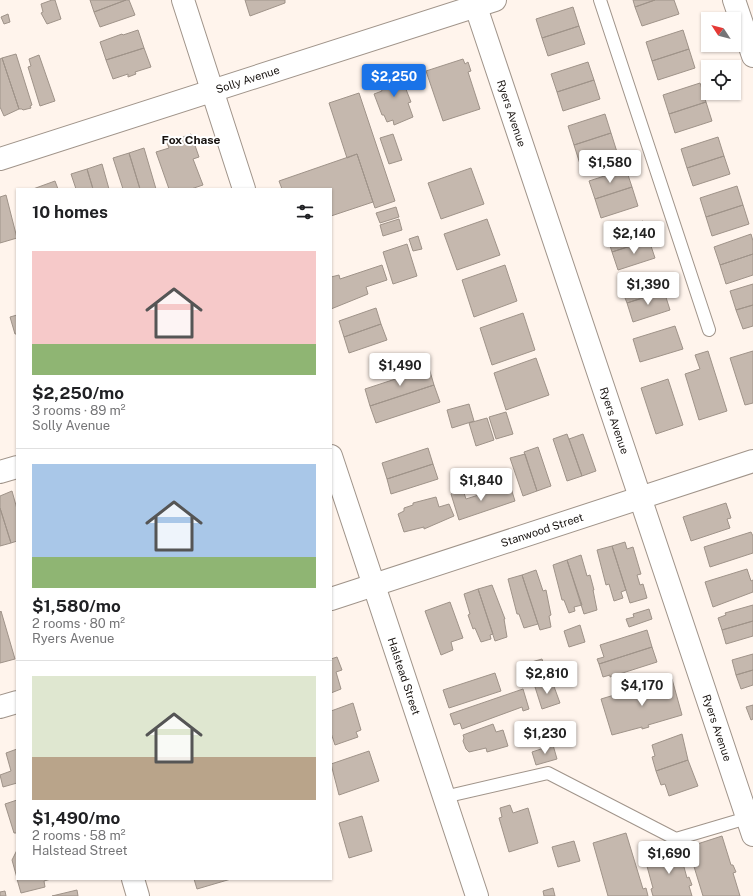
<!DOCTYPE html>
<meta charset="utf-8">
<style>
:root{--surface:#fff;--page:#f2f2f2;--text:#202124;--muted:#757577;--line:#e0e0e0;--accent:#1a73e8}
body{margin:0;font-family:"Public Sans",sans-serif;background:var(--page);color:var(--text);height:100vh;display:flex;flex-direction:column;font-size:15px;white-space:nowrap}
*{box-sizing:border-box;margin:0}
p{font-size:13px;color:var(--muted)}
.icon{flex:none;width:22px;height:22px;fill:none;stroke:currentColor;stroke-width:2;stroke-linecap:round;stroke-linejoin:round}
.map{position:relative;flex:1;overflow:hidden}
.details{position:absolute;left:16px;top:188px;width:316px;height:692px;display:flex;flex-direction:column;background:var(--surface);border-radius:0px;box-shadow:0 1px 3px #0004}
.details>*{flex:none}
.needle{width:26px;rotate:306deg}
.controls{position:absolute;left:701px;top:12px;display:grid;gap:8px}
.controls a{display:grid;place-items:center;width:40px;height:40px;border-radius:0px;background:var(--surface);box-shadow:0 1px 3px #0004;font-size:20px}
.price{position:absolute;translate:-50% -34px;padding:0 9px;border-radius:4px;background:#fff;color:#222;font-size:13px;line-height:26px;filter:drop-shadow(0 1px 2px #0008)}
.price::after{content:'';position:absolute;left:50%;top:24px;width:12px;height:9px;margin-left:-6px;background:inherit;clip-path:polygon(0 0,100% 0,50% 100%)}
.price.active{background:var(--accent);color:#fff}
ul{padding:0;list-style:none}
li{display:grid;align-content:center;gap:8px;height:212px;padding:0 16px}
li+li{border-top:1px solid var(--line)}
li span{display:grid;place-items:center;height:124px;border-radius:0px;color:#555}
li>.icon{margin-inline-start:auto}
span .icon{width:72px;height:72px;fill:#fffc;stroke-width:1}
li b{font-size:17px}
h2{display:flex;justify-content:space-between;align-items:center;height:48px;padding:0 16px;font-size:17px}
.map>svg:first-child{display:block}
.building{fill:#c5b8ae;stroke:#9f9389}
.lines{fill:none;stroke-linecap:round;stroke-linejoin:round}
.service-casing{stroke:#a0948a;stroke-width:14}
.minor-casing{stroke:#a0948a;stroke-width:24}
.service{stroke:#fff;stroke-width:12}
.minor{stroke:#fff;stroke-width:22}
.labels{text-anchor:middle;stroke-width:4;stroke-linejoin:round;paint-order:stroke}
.street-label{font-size:11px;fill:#181310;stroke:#fff}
.neighbourhood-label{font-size:12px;font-weight:bold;fill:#181310;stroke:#fff}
</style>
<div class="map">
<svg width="753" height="896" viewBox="0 0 753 896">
<rect width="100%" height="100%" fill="#fff4ec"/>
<path class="building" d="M52,0H55L61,19L47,24L41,13L43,12L41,4Z
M90,0H126L94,12Z
M126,0H129L135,15L100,27L94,12Z
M245,0H285V3L250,16Z
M633,0H655L635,7Z
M655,0H674L679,14L642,26L635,7Z
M573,7L579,26L542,38L536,19Z
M8,14L10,22L4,24L1,17Z
M579,26L585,44L548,56L542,38Z
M138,30L144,48L106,60L100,42L122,34L123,35Z
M683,30L689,49L652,61L646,42Z
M144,48L151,67L135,72L136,74L128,77V74L113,79L106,60Z
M689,49L695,68L658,80L652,61Z
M16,54L32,105L30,106L31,108L23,110L22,109H19L2,58Z
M39,55L55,101L40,106L28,67L31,66L29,59Z
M2,58L19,109L4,116L0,107V59Z
M463,59L465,64L468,62L471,71L468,72L480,109L443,121L426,71Z
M588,62L594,80L557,92L551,74Z
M398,69L411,102L408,103L413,117L394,125L393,120L387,122L384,115H382L374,94L382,91L377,78Z
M594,80L600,99L563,111L557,92Z
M700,83L706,102L669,114L663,95Z
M359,93L395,201L375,208L357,154L347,158L329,103Z
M706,102L712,121L675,133L669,114Z
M605,114L611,133L574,145L568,126Z
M611,133L617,152L580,164L574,145Z
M191,134L199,157L193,159L203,185L191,189H169L156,152L169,148L167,143Z
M393,134L402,160L389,164L380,138Z
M718,137L724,156L687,168L681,149Z
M144,148L156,189H140L129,153Z
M129,153L140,189H123L113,158Z
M357,154L373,202L331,216V189H282L279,181Z
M724,156L730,174L693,186L687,168Z
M102,164L109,189H93L87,169Z
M471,168L484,204L441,219L428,183Z
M87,169L93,189H76L71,174Z
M626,169L632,187L595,199L589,181Z
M55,181L58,189H33Z
M737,186L743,205L706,217L700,198Z
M632,187L638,206L601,218L595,199Z
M6,195L17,238L0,243V197Z
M743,205L749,224L712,236L706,217Z
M396,207L399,217L380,223L376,213Z
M399,219L402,230L383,236L380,225Z
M487,219L500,255L457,270L444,234Z
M643,221L649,240L612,252L606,233Z
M751,234L753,241V254L720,265L714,247Z
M418,236L422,249L413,251L409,239Z
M649,240L655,258L618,270L612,252Z
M407,244L417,276L393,284L383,252Z
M753,254V275L726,284L720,265Z
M382,265L387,280L366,287L368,294L331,309V277L339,275L340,279Z
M505,265L517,301L474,317L462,280Z
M657,273L664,291L627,303L620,285Z
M753,284V305L736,310L730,291Z
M664,291L670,310L633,322L627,303Z
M753,305V326L743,329L736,310Z
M376,308L381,324L344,337L339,321Z
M523,313L535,350L492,365L480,328Z
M17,315V334H15L10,317Z
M381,324L387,340L349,353L344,337Z
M675,326L683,349L640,362L633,339Z
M708,351L727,411L699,420L685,374L700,369L695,355Z
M753,351V403L745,405L730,358Z
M536,358L549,395L506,410L494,373Z
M429,368L434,385L370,406L365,389Z
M668,379L683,425L656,434L641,388Z
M434,385L440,402L376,423L370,406Z
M469,404L474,421L452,428L447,410Z
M506,412L513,434L496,439L489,417Z
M487,418L494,440L476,446L469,423Z
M567,434L582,476L567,481L553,439Z
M583,434L596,471L582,476L569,439Z
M538,447L551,486L537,491L524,452Z
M428,448L433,464L387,479L382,463Z
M525,454L537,491L523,496L510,458Z
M433,464L438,479L391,494L387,479Z
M510,485L515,501L459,520L451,494L463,490L466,499Z
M12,491L17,509V541L11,543L0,508V496Z
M436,497L439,507L449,504L454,516L424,529V527L404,532L398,514L404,511V508L413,505V503Z
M726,503L731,518L727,519L730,528L691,541L683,517Z
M0,508L11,543L0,546Z
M751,532L753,536V553L710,567L704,547Z
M625,542L627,549L633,547L641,574L637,575L640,585L643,584L647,598L630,603L612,546Z
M612,546L626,590L621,592L623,598L614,601L609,584L606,585L597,550Z
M581,555L587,576L590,575L594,590H593L597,610L584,614L567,560Z
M567,560L582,605L574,607L575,611L569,613L564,600H562L553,565Z
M747,569L751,581L753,580V592L713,607L705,582Z
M536,570L543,591L546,590L551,615L549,616L551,627L540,630L522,575Z
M522,575L538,624L524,628L519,614H517L508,579Z
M492,585L505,619H504L507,637L495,641L478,589Z
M478,589L493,634L490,635L491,639L481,642L475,628L473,629L468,615L470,614L464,594Z
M450,602L463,638L451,642L453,650L441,655L425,611Z
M753,605V621L722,630L718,618L726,615L725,613Z
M649,609L652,619L629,627L626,619L634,617L633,614Z
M1,611L15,659L0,663V612Z
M753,621V636L726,644L722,630Z
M580,625L585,642L569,647L564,631Z
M647,630L652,647L599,664L597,659L604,657L600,645Z
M652,647L657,662L610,677V675L603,677L599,664Z
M753,654V670L736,675L732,660Z
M337,657L342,670L336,672L341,689L331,693V659Z
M542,659L549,680L535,684L528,663Z
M753,670V685L741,689L736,675Z
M495,673L501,691L449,708L443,690Z
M672,679L682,715L648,725L649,727L642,729V727L612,735L601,699L631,690L630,688L637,686L638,688Z
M552,681L560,703L542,709L535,687Z
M523,689L529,709L523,711L522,707L462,729L460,723L454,725L450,714Z
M353,703L361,730L356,732L358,737L335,745L331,733V711Z
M753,705V719L751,720L746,707Z
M493,724L496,732L503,730L508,746L487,752L486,748L469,752L466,749L463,741L464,738L463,735Z
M682,734L688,760L656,771L652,757L655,756L652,745Z
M553,745L557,759L536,765L532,752Z
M17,749V783L3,787L0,775L11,771L6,753Z
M369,751L379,781L339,795L331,764Z
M688,760L698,786L669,796L665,784L661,785L656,771Z
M17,800V833H14L5,804Z
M510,805L513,813L528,808L538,843L509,852L499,818L502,817L500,808Z
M362,816L372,851L349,858L339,823Z
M626,833L643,889L646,888L648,896H608L593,843Z
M722,836L731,865H733L736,872L733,873L740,896H703L688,847Z
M574,841L580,861L558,867L552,847Z
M679,849L687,878L689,877L692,885L689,886L692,896H653L651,889L653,888L645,859Z
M17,850V878L12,860Z
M17,879H51L44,881L45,887L21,893Z
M194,879H231L197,889Z
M553,888L555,896H544L543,891Z
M77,890L78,896H52Z
M5,891L6,896H0V892Z"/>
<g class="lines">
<g class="service-casing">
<path id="service" d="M600,0L709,330
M444,797L548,773L676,839L747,818"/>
</g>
<g class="minor-casing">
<g id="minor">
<path d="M183,0L244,189"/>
<path d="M734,0L753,56"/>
<path id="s1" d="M476,7L753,835"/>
<path id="s2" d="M0,159L495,0"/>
<path id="s3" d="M331,456L477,896"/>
<path d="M0,472L17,467"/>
<path id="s4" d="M331,599L753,461"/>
<path d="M0,707L17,702"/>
<path d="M133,879L138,896"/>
</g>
</g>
<use href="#service" class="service"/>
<use href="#minor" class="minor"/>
</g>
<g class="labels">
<g class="street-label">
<text dy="4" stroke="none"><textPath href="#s2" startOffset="260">Solly Avenue</textPath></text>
<text dy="4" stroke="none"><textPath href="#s1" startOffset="112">Ryers Avenue</textPath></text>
<text dy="4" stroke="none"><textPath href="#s1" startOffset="436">Ryers Avenue</textPath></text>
<text dy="4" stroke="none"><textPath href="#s4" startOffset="222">Stanwood Street</textPath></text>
<text dy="4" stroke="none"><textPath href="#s3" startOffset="232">Halstead Street</textPath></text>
<text dy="4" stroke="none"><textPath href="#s1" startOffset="760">Ryers Avenue</textPath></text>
</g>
<g class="neighbourhood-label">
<text x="191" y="144">Fox Chase</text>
</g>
</g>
</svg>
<div class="controls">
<a><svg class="needle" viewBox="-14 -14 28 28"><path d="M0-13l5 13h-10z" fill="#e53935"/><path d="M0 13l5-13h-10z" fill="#757577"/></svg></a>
<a><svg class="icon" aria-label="locate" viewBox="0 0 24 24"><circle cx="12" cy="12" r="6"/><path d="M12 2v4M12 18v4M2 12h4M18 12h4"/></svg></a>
</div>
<b class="price active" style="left:394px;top:98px">$2,250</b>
<b class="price" style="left:610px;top:184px">$1,580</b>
<b class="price" style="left:634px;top:255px">$2,140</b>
<b class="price" style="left:648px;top:306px">$1,390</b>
<b class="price" style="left:400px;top:387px">$1,490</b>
<b class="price" style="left:481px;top:502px">$1,840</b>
<b class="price" style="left:547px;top:695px">$2,810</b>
<b class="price" style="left:642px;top:707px">$4,170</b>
<b class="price" style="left:545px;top:755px">$1,230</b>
<b class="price" style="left:669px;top:875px">$1,690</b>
<section class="details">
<h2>10 homes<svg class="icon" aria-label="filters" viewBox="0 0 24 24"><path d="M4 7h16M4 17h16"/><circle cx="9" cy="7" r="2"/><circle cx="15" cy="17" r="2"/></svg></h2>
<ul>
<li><span style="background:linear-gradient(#f6c9c9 75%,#8fb573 0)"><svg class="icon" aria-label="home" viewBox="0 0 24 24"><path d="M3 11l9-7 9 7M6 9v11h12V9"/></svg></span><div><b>$2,250/mo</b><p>3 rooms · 89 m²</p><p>Solly Avenue</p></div></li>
<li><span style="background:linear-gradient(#a9c7e8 75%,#8fb573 0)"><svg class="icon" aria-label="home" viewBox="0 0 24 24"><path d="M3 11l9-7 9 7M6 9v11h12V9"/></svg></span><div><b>$1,580/mo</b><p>2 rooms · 80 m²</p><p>Ryers Avenue</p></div></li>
<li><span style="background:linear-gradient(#dfe7d0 65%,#b9a48a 0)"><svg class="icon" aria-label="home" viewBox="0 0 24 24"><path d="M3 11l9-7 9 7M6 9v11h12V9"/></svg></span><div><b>$1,490/mo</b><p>2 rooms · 58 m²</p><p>Halstead Street</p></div></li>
</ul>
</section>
</div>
